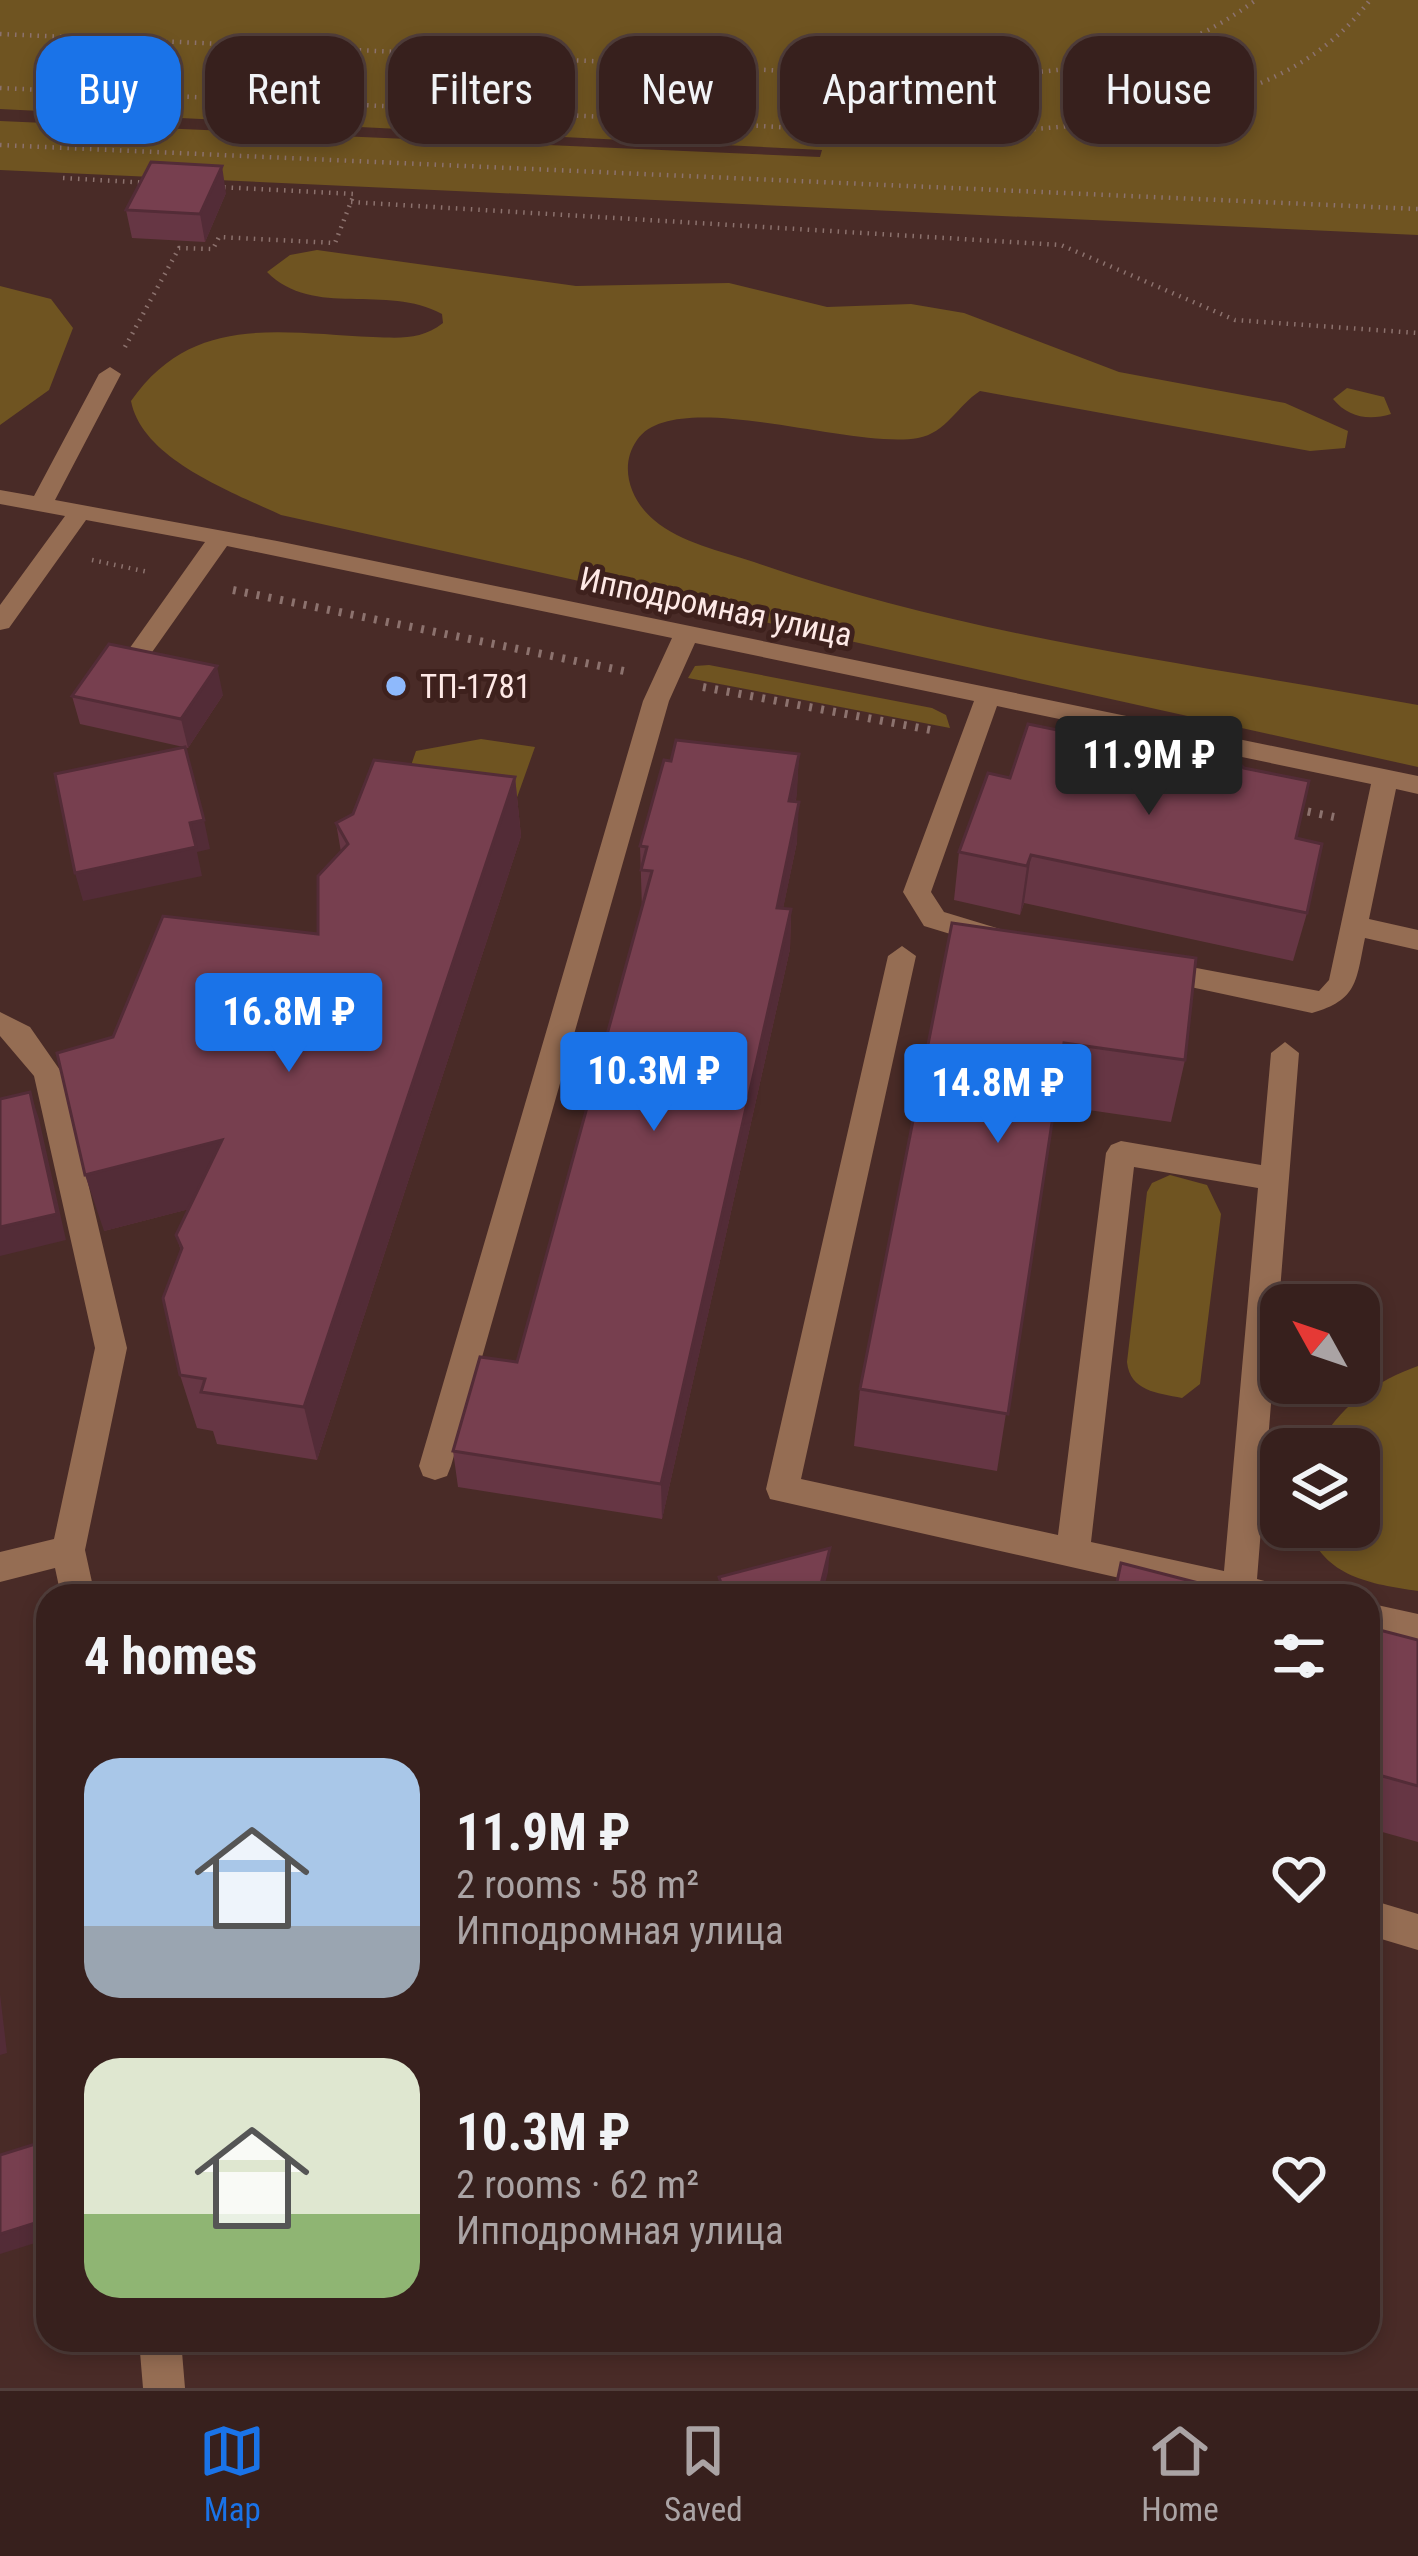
<!DOCTYPE html>
<meta charset="utf-8">
<style>
:root{--surface:#37201d;--page:#422d2a;--text:#f1f3f6;--muted:#aaa3a4;--line:#513e3b;--accent:#1a73e8}
body{margin:0;font-family:"Roboto Condensed",sans-serif;background:var(--page);color:var(--text);height:100vh;display:flex;flex-direction:column;font-size:45px;white-space:nowrap}
*{box-sizing:border-box;margin:0}
p{font-size:39px;color:var(--muted)}
.icon{flex:none;width:66px;height:66px;fill:none;stroke:currentColor;stroke-width:2;stroke-linecap:round;stroke-linejoin:round}
.map{position:relative;flex:1;overflow:hidden}
.side{position:absolute;left:36px;top:1584px;width:1344px;height:768px;display:flex;flex-direction:column;background:var(--surface);border-radius:36px;box-shadow:0 6px 18px #0003,0 0 0 3px var(--line)}
.side>*{flex:none}
.top-card{position:absolute;left:36px;top:36px;width:1347px;height:108px;display:flex;gap:24px}
.needle{width:78px;rotate:310deg}
.fabs{position:absolute;left:1260px;top:1284px;display:grid;gap:24px}
.fabs a{display:grid;place-items:center;width:120px;height:120px;border-radius:24px;background:var(--surface);box-shadow:0 6px 18px #0003,0 0 0 3px var(--line);font-size:60px}
.price{position:absolute;translate:-50% -102px;padding:0 27px;border-radius:12px;background:var(--accent);color:#fff;font-size:39px;line-height:78px;filter:drop-shadow(0 3px 6px #0008)}
.price::after{content:'';position:absolute;left:50%;top:72px;width:36px;height:27px;margin-left:-18px;background:inherit;clip-path:polygon(0 0,100% 0,50% 100%)}
.price.on{background:#222;color:#fff}
ul{padding:0;list-style:none}
li{display:flex;align-items:center;gap:36px;height:300px;padding:0 48px}
li span{display:grid;place-items:center;flex:none;width:336px;height:240px;border-radius:36px;color:#555}
li>.icon{margin-inline-start:auto}
span .icon{width:144px;height:144px;fill:#fffc;stroke-width:1}
li b{font-size:51px}
h2{display:flex;justify-content:space-between;align-items:center;height:144px;padding:0 48px;font-size:51px}
.tag{padding:0 42px;border-radius:36px;background:var(--surface);box-shadow:0 6px 18px #0003,0 0 0 3px var(--line);font-size:42px;line-height:108px}
.tag.on{background:var(--accent);color:#fff}
.tab-bar{display:flex;justify-content:space-around;align-items:center;height:168px;border-top:3px solid var(--line);background:var(--surface);font-size:33px;color:var(--muted)}
.tab-bar a{display:grid;justify-items:center;gap:6px}
.tab-bar .on{color:var(--accent)}
.map>svg:first-child{display:block}
.green{fill:#6f5421}
.lines{fill:none;stroke-linecap:round;stroke-linejoin:round}
.path-far1{stroke:#8c726e;stroke-width:4.5;stroke-dasharray:1.5 6;stroke-linecap:butt}
.path{stroke:#8c726e;stroke-width:8;stroke-dasharray:3 9;stroke-linecap:butt}
.minor{fill:#956d53;fill-rule:evenodd}
.wall{fill:#663644}
.shaded-wall{fill:#532c37}
.building{fill:#773f4f;stroke:#532c37;stroke-width:3}
.poi-dot{fill:#8eb9fc;stroke:#3e211d;stroke-width:4.5}
.labels{text-anchor:middle;stroke-width:10;stroke-linejoin:round;paint-order:stroke}
.street-label{font-size:33px;fill:#fee9e6;stroke:#3e211d}
.poi-label{font-size:33px;fill:#fee9e6;stroke:#3e211d;text-anchor:start}
</style>
<div class="map">
<svg width="1418" height="2388" viewBox="0 0 1418 2388">
<rect width="100%" height="100%" fill="#492b27"/>
<path class="green" d="M0,0H1418V235L0,170V121L820,157L822,150L0,109Z
M317,250L576,286L729,283L827,307L911,304L964,313L1119,372L1285,403L1348,431L1345,448L1310,451L980,391C957,406 946,433 918,438C850,450 675,385 637,440C618,467 631,501 654,520C681,543 721,551 754,562C966,637 1197,664 1418,705V767L281,515C232,492 142,459 131,401C192,313 279,333 373,337C400,338 421,340 443,323L442,314C386,283 314,319 267,272L290,255Z
M0,286L51,299L73,328L49,390L0,425Z
M1347,388L1384,397L1391,414C1368,421 1348,417 1333,399Z
M709,665L932,708L946,715L950,728L688,678L695,666Z
M481,739L535,747L514,806L403,789L416,751Z
M1170,1175L1207,1185L1221,1214L1200,1384L1182,1398C1157,1393 1130,1391 1127,1362L1147,1192L1152,1183Z
M1418,1366V1591C1371,1584 1324,1577 1307,1527H1359V1449H1319C1333,1409 1380,1379 1418,1366Z"/>
<g class="lines">
<path class="path-far1" d="M0,34C224,44 448,54 672,65C817,71 973,89 1116,61C1170,51 1212,32 1256,0
M0,88C215,98 429,108 644,119C828,129 1023,150 1204,102C1271,84 1328,56 1370,0
M0,145L1418,209
M63,178L150,183
M351,202L1061,245L1235,320L1418,333
M125,347L179,248L213,249L219,237L335,243L354,194L219,187
M92,560L148,572"/>
<path class="path" d="M233,590L629,672
M703,687L936,731
M1296,809L1334,817"/>
<path class="minor" d="M110,367L121,374L55,500L277,541L1418,776V794L1396,789L1369,919L1418,930V950L1365,938C1356,981 1358,1000 1312,1013L1144,977L1140,970L1144,963L1154,960L1319,991L1329,980L1371,784L997,706L931,892L944,912L1000,929L1004,936L990,946L924,926L903,892L974,701L695,643L669,701L451,1466L447,1476L435,1480L423,1476L419,1466L643,701L672,638L227,546L138,672L129,674L117,666L205,542L86,520L9,628L0,630V605L65,516L0,504V490L34,496L99,374Z
M902,946L916,956L801,1479L1058,1535L1106,1153L1111,1145L1121,1141L1261,1165L1271,1053L1285,1042L1299,1053L1257,1579L1279,1585L1284,1596H1199L770,1499L766,1489L888,956ZM1134,1167L1258,1188L1224,1571L1091,1542Z
M0,1012L30,1027L62,1073L127,1348L85,1550L95,1596H61L55,1568L0,1582V1552L54,1539L95,1348L34,1076L0,1036Z
M1368,1603L1418,1614V1644L1368,1633Z
M1368,1899L1418,1914V1950L1368,1935Z
M139,2340H181L185,2388H143Z"/>
</g>
<path class="wall" d="M226,193L205,242L132,238L126,210Z
M223,695L188,748L80,724L72,696Z
M799,754L796,801L797,842L783,908L791,909L790,949L662,1519L458,1487L453,1451L517,1362L642,909L640,846L671,761Z
M515,777L521,836L317,1460L217,1444L213,1431L197,1428L180,1375L181,1251L176,1235L189,1209L104,1231L113,1037L318,934L341,852L336,823Z
M1296,838L1307,913L1293,961L1024,903L1020,915L954,900L959,852Z
M952,923L1185,1060L1171,1122L1054,1105L997,1471L854,1446L860,1389Z
M1368,1627L1418,1640V1842L1368,1828Z"/>
<path class="shaded-wall" d="M222,166L226,193L205,242L200,214Z
M217,666L223,695L188,748L181,719Z
M799,754L797,794L787,841L789,801Z
M515,777L521,836L317,1460L304,1407Z
M799,802L797,842L775,947L777,908Z
M204,820L210,849L197,852L202,876L83,901L75,873L190,823Z
M1031,855L1024,903L1020,915L1027,866Z
M791,909L790,949L662,1519L661,1484Z
M30,1092L39,1119L66,1240L0,1256V1227Z
M222,1140L236,1197L104,1231L85,1175Z
M830,1548L828,1572L822,1596H818Z
M0,1994L7,2053L0,2055Z
M48,2219V2239L0,2254V2234Z
M415,2340H452L420,2351Z"/>
<path class="building" d="M151,162L222,166L200,214L126,210Z
M109,644L217,666L181,719L72,696Z
M1028,724L1214,762L1230,754L1244,768L1309,781L1296,838L1322,844L1307,913L1031,855L1027,866L959,852L988,773L1010,778Z
M676,740L799,754L789,801L799,802L777,908L791,909L661,1484L453,1451L480,1357L517,1362L652,871L641,870L647,847L640,846L664,760L671,761Z
M185,747L204,820L190,823L196,847L75,873L55,774Z
M374,760L515,777L304,1407L201,1392L205,1379L180,1375L163,1298L182,1248L176,1235L222,1140L85,1175L57,1053L113,1037L163,916L318,934V876L348,844L336,823L353,814Z
M952,923L1196,958L1185,1060L1064,1043L1008,1414L860,1389Z
M30,1092L57,1214L0,1227V1099Z
M830,1548L818,1596H725L719,1577Z
M1121,1563L1249,1596H1114Z
M1368,1627L1418,1640V1786L1368,1772Z
M48,2140V2219L0,2234V2155Z"/>
<circle class="poi-dot" cx="396" cy="686" r="12"/>
<g class="labels">
<g class="street-label">
<text transform="translate(716 606) rotate(12)" y="12">Ипподромная улица</text>
</g>
<g class="poi-label">
<text x="420" y="698">ТП-1781</text>
</g>
</g>
</svg>
<div class="fabs">
<a><svg class="needle" viewBox="-14 -14 28 28"><path d="M0-13l5 13h-10z" fill="#e53935"/><path d="M0 13l5-13h-10z" fill="#aaa3a4"/></svg></a>
<a><svg class="icon" aria-label="layers" viewBox="0 0 24 24"><path d="M12 4l9 5-9 5-9-5zM3 14l9 5 9-5"/></svg></a>
</div>
<b class="price on" style="left:1149px;top:818px">11.9M ₽</b>
<b class="price" style="left:289px;top:1075px">16.8M ₽</b>
<b class="price" style="left:654px;top:1134px">10.3M ₽</b>
<b class="price" style="left:998px;top:1146px">14.8M ₽</b>
<div class="top-card">
<a class="tag on">Buy</a>
<a class="tag">Rent</a>
<a class="tag">Filters</a>
<a class="tag">New</a>
<a class="tag">Apartment</a>
<a class="tag">House</a>
</div>
<section class="side">
<h2>4 homes<svg class="icon" aria-label="filters" viewBox="0 0 24 24"><path d="M4 7h16M4 17h16"/><circle cx="9" cy="7" r="2"/><circle cx="15" cy="17" r="2"/></svg></h2>
<ul>
<li><span style="background:linear-gradient(#a9c7e8 70%,#9aa5b1 0)"><svg class="icon" aria-label="home" viewBox="0 0 24 24"><path d="M3 11l9-7 9 7M6 9v11h12V9"/></svg></span><div><b>11.9M ₽</b><p>2 rooms · 58 m²</p><p>Ипподромная улица</p></div><svg class="icon" aria-label="heart" viewBox="0 0 24 24"><path d="M12 20l-8-8c-3-5 5-10 8-4 3-6 11-1 8 4z"/></svg></li>
<li><span style="background:linear-gradient(#dfe7d0 65%,#8fb573 0)"><svg class="icon" aria-label="home" viewBox="0 0 24 24"><path d="M3 11l9-7 9 7M6 9v11h12V9"/></svg></span><div><b>10.3M ₽</b><p>2 rooms · 62 m²</p><p>Ипподромная улица</p></div><svg class="icon" aria-label="heart" viewBox="0 0 24 24"><path d="M12 20l-8-8c-3-5 5-10 8-4 3-6 11-1 8 4z"/></svg></li>
</ul>
</section>
</div>
<nav class="tab-bar">
<a class="on"><svg class="icon" aria-label="map" viewBox="0 0 24 24"><path d="M3 6l6-2 6 2 6-2v14l-6 2-6-2-6 2zM9 4v14M15 6v14"/></svg>Map</a>
<a><svg class="icon" aria-label="saved" viewBox="0 0 24 24"><path d="M7 4h10v16l-5-4-5 4z"/></svg>Saved</a>
<a><svg class="icon" aria-label="home" viewBox="0 0 24 24"><path d="M3 11l9-7 9 7M6 9v11h12V9"/></svg>Home</a>
</nav>
